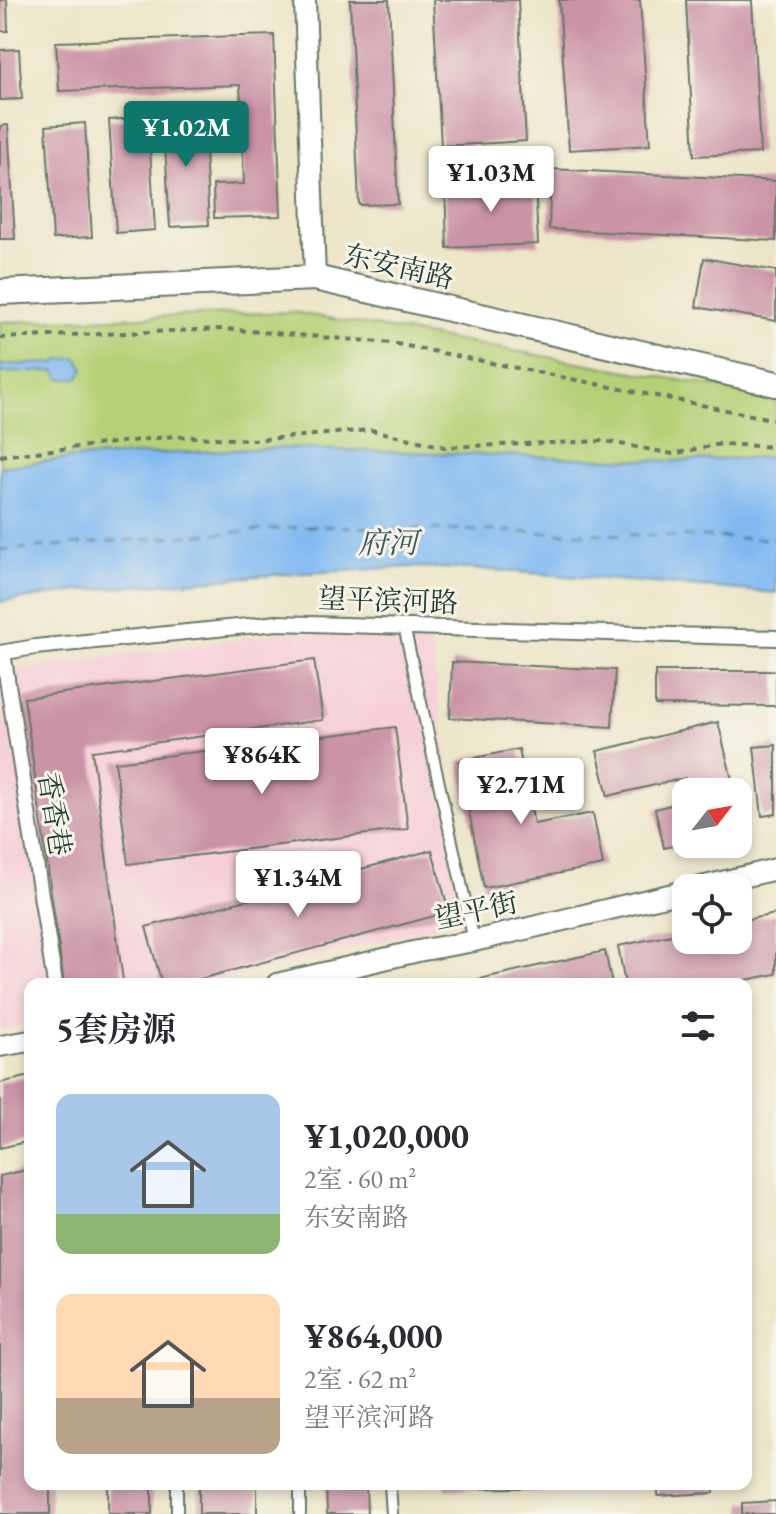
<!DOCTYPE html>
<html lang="zh">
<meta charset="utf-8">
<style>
:root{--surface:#fff;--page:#f2f2f3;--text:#2b2b33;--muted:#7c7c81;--accent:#0f766e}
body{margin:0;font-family:"EB Garamond","Noto Serif SC",serif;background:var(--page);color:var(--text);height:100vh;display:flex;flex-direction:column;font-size:30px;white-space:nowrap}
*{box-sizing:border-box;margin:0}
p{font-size:26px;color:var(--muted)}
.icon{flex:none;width:44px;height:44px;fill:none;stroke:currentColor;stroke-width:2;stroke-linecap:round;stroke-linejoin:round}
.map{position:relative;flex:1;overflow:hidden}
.details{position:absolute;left:24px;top:978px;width:728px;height:512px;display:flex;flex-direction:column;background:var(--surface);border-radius:16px;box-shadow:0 4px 12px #0003}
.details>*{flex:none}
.needle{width:52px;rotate:59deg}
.controls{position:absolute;left:672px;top:778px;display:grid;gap:16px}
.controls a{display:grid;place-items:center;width:80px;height:80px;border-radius:16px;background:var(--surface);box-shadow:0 4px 12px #0003;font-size:40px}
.price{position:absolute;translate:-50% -68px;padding:0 18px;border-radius:8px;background:#fff;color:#222;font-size:26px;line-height:52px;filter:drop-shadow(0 2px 4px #0008)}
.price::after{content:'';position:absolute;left:50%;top:48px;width:24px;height:18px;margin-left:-12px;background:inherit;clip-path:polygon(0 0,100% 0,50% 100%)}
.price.selected{background:var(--accent);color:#fff}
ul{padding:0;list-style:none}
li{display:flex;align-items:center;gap:24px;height:200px;padding:0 32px}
li span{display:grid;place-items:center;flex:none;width:224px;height:160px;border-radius:16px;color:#555}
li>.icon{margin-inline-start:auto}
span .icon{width:96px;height:96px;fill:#fffc;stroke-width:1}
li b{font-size:34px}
h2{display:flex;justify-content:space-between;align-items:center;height:96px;padding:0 32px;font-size:34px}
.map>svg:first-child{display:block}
.built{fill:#f6cfd8}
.green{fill:#b5d177;stroke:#6a8756;stroke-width:2}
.water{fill:#80b9f1;stroke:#507b92;stroke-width:2}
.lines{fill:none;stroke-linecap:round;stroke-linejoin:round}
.ferry{stroke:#375c63;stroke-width:2;stroke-dasharray:10 8;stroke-linecap:butt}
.building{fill:#ca93a6}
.service-casing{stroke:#677867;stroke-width:14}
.pedestrian-casing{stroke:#677867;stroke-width:18}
.minor-casing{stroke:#677867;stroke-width:24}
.tertiary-casing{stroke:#677867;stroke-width:28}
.path{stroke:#677867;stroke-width:4;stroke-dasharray:6 6;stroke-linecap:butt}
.service{stroke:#fff;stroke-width:10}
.pedestrian{stroke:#fff;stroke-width:14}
.minor{stroke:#fff;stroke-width:20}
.tertiary{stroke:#fff;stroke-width:24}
.labels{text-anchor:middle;stroke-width:6;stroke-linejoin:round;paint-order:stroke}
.street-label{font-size:28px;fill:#1f3d34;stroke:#f7f3e8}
.water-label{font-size:30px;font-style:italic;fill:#375c63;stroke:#f7f3e8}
</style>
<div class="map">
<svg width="776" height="1514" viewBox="0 0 776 1514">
<rect width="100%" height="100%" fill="#f7f3e8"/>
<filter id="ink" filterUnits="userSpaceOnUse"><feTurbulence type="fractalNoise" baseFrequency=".0125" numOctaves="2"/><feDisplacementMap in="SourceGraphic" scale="16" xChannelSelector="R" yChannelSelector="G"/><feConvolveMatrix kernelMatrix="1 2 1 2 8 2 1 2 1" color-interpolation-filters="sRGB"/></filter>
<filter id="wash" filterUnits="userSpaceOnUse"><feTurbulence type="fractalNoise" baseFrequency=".006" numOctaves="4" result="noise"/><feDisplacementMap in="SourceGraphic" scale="32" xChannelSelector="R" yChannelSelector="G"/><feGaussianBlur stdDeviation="1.8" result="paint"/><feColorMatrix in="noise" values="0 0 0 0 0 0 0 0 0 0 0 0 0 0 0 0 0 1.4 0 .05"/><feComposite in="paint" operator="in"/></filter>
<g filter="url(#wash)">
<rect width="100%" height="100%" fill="#ece5c7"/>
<path class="built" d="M280,633L430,636L469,919L206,984H30V1024L0,1030V671Z"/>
<path class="green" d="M293,312L776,397V457L673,461L277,448L73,458L0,467V322Z"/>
<path class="water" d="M77,358L84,369L78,378L61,379L55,371L0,373V365L55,363L61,359Z
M277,448L673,461L776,457V593L492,570L411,567L272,575L87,590L0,602V467L73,458Z"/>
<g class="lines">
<path class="ferry" d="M0,550L318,526L776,539"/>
</g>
<g id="blocks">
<path class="building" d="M0,0H7L8,31H0Z
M350,0H389L398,204L359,205Z
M433,0H518L526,141L441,146Z
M559,0H640L650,145L569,150Z
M686,0H752L760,153L694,156Z
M274,35L281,216L214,218L213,185L244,184L240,85L59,91L56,42Z
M19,49L22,99L0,100V50Z
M203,112L209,225L170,227L163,114Z
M148,117L155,230L116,233L109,120Z
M85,123L92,237L53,239L46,126Z
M8,125L15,239H0V126Z
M551,169L776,181V241L549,229Z
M535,180L538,244L447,248L445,184Z
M704,258L776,271V321L696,307Z
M314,660L323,720L92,751L123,981L64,984L24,698Z
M452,662L615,670L612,727L450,718Z
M655,671H776V706L655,705Z
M718,722L735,792H688L685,778L608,796L597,751Z
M395,727L408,829L128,864L115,762Z
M776,745V814L762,816L754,747Z
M519,749L534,824L593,813L603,865L484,888L459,761Z
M686,801V843L664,848L655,809Z
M432,850L449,912L182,984H162L146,927Z
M776,914V974L726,984H625L618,946L686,932V940H738V921Z
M605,951L612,984H461V983Z
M30,1076V1141L0,1148V1083Z
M30,1169V1484H50V1514H0V1176Z
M108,1484H152V1514H108Z
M199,1484H257V1514H199Z
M326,1484H366L367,1514H327Z
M445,1484H588V1487L446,1489Z
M658,1484H714V1493L658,1496Z
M776,1501V1514H742V1503Z"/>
</g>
</g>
<g filter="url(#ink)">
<use href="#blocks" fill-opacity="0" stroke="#677867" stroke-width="2"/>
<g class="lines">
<g class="service-casing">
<path id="service" d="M404,626L474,941
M177,1484V1514
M300,1484V1514
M390,1484L392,1514"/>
</g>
<g class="pedestrian-casing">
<path id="pedestrian" d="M0,653L35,647L277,623L776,638
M3,653L55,984"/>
</g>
<g class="minor-casing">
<path id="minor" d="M305,0L315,278
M697,888L776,869
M277,984L418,951L474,941L686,891
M0,1046L30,1041"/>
</g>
<g class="tertiary-casing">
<path id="tertiary" d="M0,292L315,278L776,384"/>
</g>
<path class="path" d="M0,338L224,329L392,343L776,420
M0,456L174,436L254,440L371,430L445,447L605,441L673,454L720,444L776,447"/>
<use href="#service" class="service"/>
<use href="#pedestrian" class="pedestrian"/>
<use href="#minor" class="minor"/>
<use href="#tertiary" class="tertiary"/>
</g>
</g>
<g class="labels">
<g class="street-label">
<text transform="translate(399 266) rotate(13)" y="10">东安南路</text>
<text transform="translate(388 600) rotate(2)" y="10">望平滨河路</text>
<text transform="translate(55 814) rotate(81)" y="10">香香巷</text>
<text transform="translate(476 910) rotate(-12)" y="10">望平街</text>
</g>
<g class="water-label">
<text x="388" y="553">府河</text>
</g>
</g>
</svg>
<div class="controls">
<a><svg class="needle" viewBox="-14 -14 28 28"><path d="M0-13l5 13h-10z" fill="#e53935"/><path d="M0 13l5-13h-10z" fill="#7c7c81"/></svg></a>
<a><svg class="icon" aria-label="locate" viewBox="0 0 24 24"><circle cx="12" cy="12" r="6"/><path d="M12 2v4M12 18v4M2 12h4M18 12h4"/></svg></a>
</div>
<b class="price selected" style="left:186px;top:169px">¥1.02M</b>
<b class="price" style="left:491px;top:214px">¥1.03M</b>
<b class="price" style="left:262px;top:796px">¥864K</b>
<b class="price" style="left:521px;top:826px">¥2.71M</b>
<b class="price" style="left:298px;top:919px">¥1.34M</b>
<section class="details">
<h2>5套房源<svg class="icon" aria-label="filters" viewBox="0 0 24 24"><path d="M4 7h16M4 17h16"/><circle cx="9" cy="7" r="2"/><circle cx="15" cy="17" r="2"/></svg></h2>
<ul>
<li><span style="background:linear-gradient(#a9c7e8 75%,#8fb573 0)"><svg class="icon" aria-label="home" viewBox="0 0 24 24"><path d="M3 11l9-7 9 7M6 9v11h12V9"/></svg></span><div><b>¥1,020,000</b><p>2室 · 60 m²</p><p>东安南路</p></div></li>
<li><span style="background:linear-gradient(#ffd9b3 65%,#b9a48a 0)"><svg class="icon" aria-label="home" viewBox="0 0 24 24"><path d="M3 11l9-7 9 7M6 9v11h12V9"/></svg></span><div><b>¥864,000</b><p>2室 · 62 m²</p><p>望平滨河路</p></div></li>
</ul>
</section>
</div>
